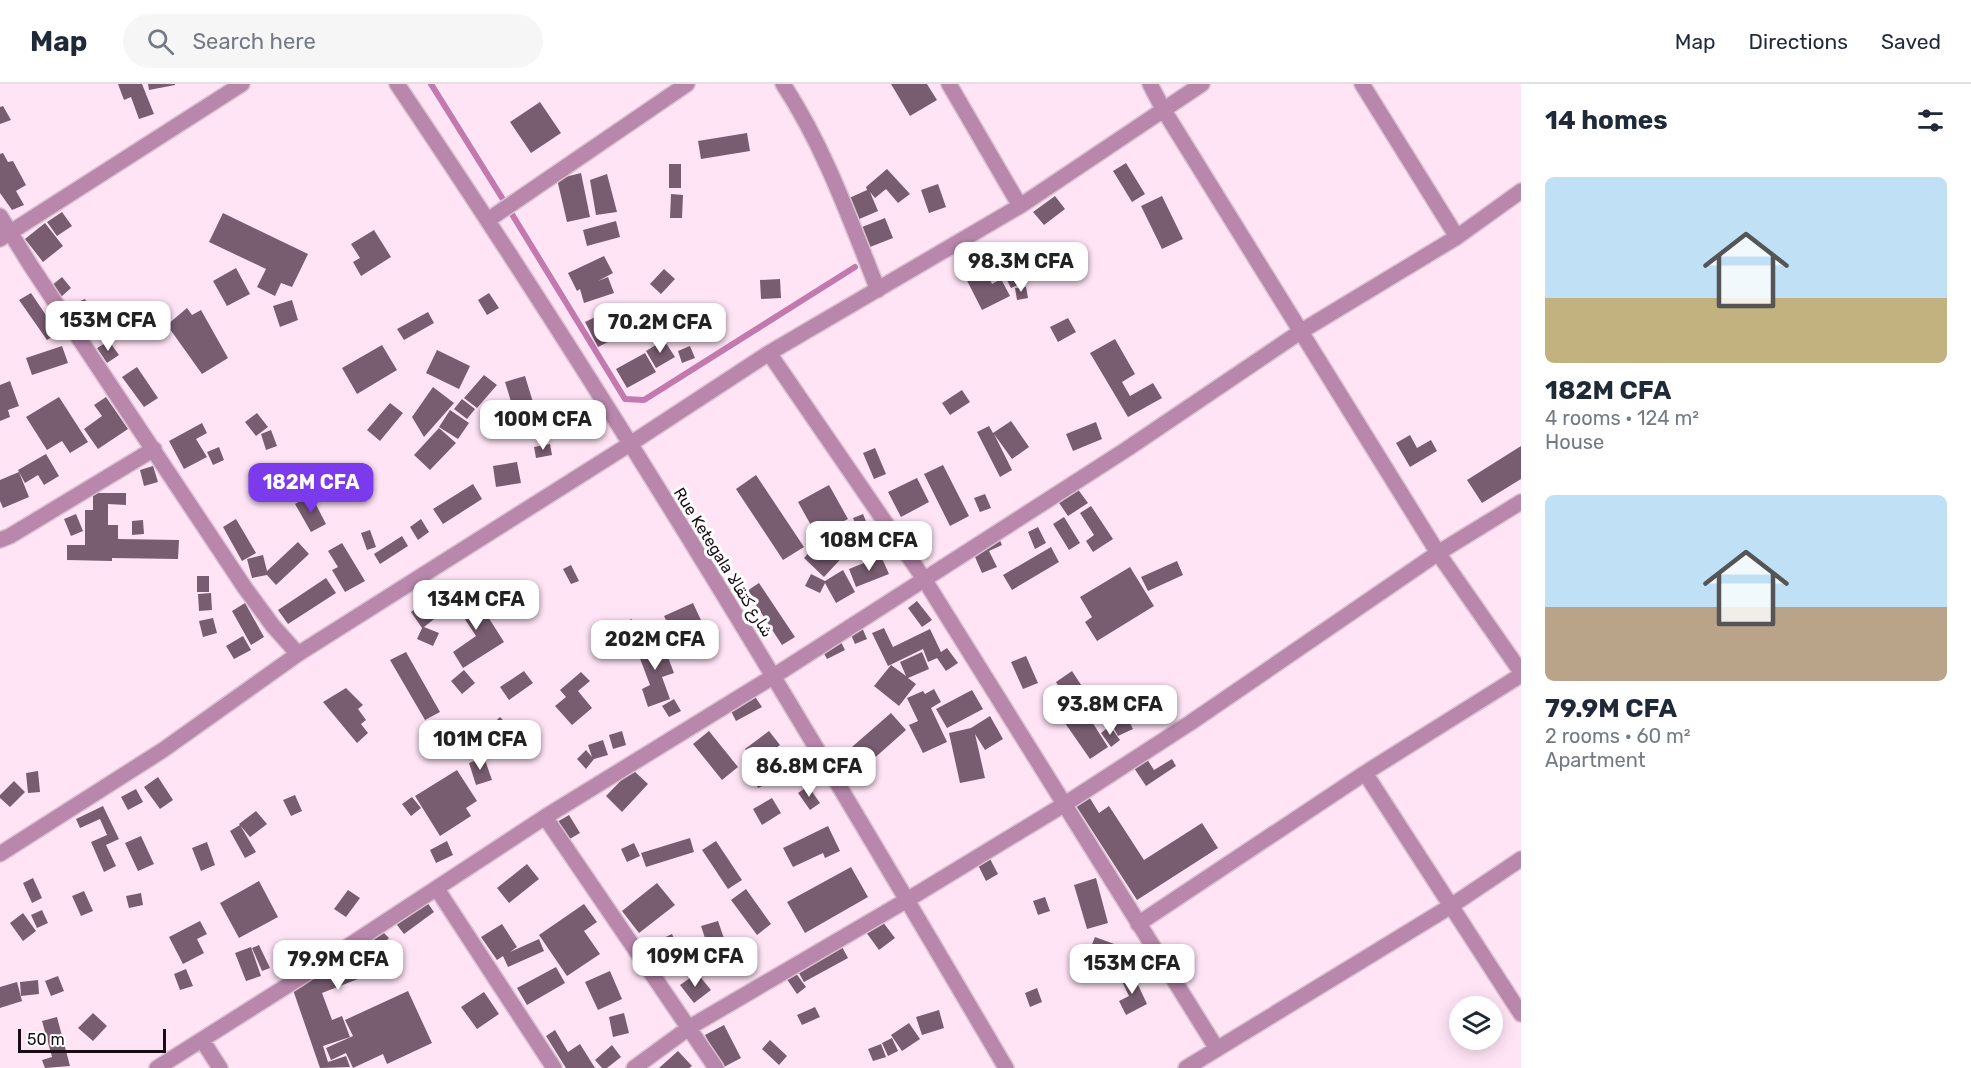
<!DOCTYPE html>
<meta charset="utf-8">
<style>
:root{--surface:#fff;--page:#f6f6f7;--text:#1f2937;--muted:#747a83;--line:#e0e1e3;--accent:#7c3aed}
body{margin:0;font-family:Rubik,Vazirmatn,sans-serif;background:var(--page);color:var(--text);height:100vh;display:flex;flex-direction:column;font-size:22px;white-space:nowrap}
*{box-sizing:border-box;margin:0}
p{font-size:20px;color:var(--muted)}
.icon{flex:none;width:33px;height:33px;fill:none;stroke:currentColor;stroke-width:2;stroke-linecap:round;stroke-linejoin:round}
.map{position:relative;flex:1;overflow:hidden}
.panel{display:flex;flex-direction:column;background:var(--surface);width:450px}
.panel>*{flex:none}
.fabs{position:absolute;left:1449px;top:912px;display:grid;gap:12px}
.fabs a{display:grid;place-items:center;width:54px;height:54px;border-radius:50%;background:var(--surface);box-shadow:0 3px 15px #0003;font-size:30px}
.scale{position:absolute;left:18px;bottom:15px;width:148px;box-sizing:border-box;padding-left:6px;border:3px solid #180d15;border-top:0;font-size:16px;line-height:21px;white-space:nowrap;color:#180d15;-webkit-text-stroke:4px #fff;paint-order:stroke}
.price{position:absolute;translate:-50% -51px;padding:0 14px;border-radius:12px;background:#fff;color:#222;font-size:20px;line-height:39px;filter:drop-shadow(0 2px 3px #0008)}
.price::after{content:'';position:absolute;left:50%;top:36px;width:18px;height:14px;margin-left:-9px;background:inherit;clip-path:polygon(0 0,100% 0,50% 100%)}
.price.selected{background:var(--accent);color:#fff}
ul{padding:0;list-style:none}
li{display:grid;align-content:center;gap:12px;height:318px;padding:0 24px}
li span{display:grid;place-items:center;height:186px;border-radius:9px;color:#555}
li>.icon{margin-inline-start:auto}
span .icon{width:108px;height:108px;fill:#fffc;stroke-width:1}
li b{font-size:26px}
h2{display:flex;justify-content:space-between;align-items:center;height:72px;padding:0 24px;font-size:26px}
header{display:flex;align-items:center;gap:36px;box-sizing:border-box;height:84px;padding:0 30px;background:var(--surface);border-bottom:2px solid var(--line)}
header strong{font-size:28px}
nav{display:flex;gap:33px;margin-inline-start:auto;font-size:21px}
.search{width:420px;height:54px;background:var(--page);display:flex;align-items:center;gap:15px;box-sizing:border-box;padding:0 21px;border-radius:33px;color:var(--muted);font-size:22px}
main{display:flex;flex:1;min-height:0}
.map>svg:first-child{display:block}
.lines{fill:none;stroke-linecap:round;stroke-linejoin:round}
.stream{stroke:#c179ae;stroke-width:6}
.building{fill:#785c70}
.minor-casing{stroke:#dac2d2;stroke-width:18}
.minor{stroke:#b987ac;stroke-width:15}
.labels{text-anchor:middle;stroke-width:6;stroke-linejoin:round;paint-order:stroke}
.street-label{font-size:16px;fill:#180d15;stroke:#fff}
</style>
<header>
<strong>Map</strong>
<div class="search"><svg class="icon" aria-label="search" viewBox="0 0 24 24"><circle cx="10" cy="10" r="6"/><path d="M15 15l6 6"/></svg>Search here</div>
<nav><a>Map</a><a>Directions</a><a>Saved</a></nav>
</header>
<main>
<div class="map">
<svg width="1521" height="984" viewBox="0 0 1521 984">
<rect width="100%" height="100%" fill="#ffe4f6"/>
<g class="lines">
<path class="stream" d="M431,0L504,117
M510,127L625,315L644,316L855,183"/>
</g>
<path class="building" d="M118,0H142L154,30L139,35L131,13L124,16Z
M148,0H175V1L149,6Z
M891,0H927L937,16L910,32Z
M540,18L561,49L531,69L510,38Z
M3,22L11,36L0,40V23Z
M747,49L750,67L701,75L698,57Z
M3,69L8,78L13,77L26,101L16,107L24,121L12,126L0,109V70Z
M1126,79L1145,110L1132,118L1113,87Z
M669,80H681V104H669Z
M887,85L910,110L898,119L886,105L875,114L870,108L878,127L857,136L847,115L867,106L866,103Z
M581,89L590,133L567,138L557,95Z
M607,90L617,128L596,131L590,96Z
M938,100L946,123L929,129L921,106Z
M671,110L683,111L682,134H670Z
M1055,112L1065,125L1044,141L1033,128Z
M1162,112L1183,155L1162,165L1141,122Z
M62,128L72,142L57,152L47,138Z
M223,129L308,170L292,203L281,199L275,212L257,203L266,185L209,158Z
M885,134L893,154L870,163L862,143Z
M616,137L620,153L587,162L583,146Z
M45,139L63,162L43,178L25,155Z
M374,146L391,173L361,192L353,178L360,174L351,160Z
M1021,158L1038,191L1011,204L994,171Z
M975,166L992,200L1001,195L1010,212L982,226L956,175Z
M604,172L613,189L598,197L608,193L614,209L584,219L580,205L577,207L568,189Z
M236,184L250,210L227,222L213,197Z
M664,185L675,195L661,210L650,200Z
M62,193L71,204L61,213L51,202Z
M780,195L781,214L761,215L760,196Z
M1026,203L1028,214L1017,216L1015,204Z
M31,209L58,249L47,256L19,216Z
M489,209L499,224L487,231L478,216Z
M85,215L92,231L81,236L73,220Z
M292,216L298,236L280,243L273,222Z
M647,219L653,227L637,239L631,230Z
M187,224L192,231L201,226L228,274L202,290L167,241Z
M610,226L622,251L598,263L585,238Z
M428,228L434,239L404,256L397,245Z
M1068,234L1076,248L1058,258L1050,243Z
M1115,255L1135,290L1122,298L1130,312L1153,299L1162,314L1128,333L1090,269Z
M664,256L675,273L656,284L646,267Z
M109,257L119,271L107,279L97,264Z
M382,261L397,286L357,310L342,284Z
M62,262L68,279L32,291L26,274Z
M690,262L695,274L682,279L678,267Z
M437,266L470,282L459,305L426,289Z
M645,269L656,288L627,304L616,285Z
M137,283L158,314L144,323L122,293Z
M484,291L497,301L477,324L464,314Z
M525,292L536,328L516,334L505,298Z
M10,297L19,322L8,326L10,333L0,337V301Z
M433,303L454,319L424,353L412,333Z
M962,306L970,318L950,331L942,319Z
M59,313L88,358L70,369L62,357L47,366L26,333Z
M106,313L128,345L98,365L84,345L102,332L94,321Z
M462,315L475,325L467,335L454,325Z
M390,319L403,329L380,357L367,346Z
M574,320L580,334L568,339L562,325Z
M450,326L469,339L458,355L439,343Z
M257,329L268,343L256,352L245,338Z
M1011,337L1029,363L1012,375L994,350L1012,386L1000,393L977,348L989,342L993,349Z
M1096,338L1102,355L1073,367L1066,350Z
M202,339L207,349L196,355L207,373L184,385L169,357Z
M439,344L456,359L430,386L414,371Z
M271,346L277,362L266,366L261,350Z
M1410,351L1417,364L1431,356L1437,367L1410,383L1396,359Z
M550,360L552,371L536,374L534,363Z
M1521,362V395L1482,419L1467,396Z
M219,363L224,376L213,381L207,368Z
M875,364L886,390L874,395L863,369Z
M46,370L59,392L44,401L38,391L25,399L18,386Z
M517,378L521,399L496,403L493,382Z
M943,381L969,432L950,442L924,390Z
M153,382L158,398L144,402L140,386Z
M19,388L29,413L3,424L0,417V396Z
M756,391L804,463L783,476L736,405Z
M917,394L929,418L901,433L888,408Z
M473,400L482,415L443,440L433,425Z
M1074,400L1088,419L1068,432L1055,413Z
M829,401L848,435L844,437L861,453L824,493L804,474L832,444L817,452L798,418Z
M93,409H126V421L108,420V441H118V455L179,456L178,475L112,474V477L67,476V461H85V426H93Z
M985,410L991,424L980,428L974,414Z
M311,411L326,440L311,448L295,420Z
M1091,422L1113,455L1093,468L1086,457L1094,451L1080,429Z
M76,430L83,447L71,452L64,435Z
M863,430L870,447L860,451L853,434Z
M1064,433L1080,459L1069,466L1053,440Z
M236,435L256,469L242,477L223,443Z
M421,435L429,448L418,456L410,443Z
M143,436L144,450L132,451V437Z
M1038,443L1046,459L1035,465L1028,448Z
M370,446L376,463L367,466L361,449Z
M402,452L408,462L380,480L374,470Z
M999,454L1002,461L989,467L997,483L982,489L972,466Z
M298,458L309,470L276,501L267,491L252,494L247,475L263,471L267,487Z
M342,459L365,497L345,508L332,486L338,483L328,467Z
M1051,463L1059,478L1012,506L1003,491Z
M881,472L889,490L856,503L849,485Z
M1177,477L1183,491L1148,507L1141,493Z
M571,481L579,497L571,500L563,485Z
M1130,483L1154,522L1097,557L1085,538L1092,533L1080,513Z
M843,486L855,508L836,519L825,499L820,509L805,502L811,490L825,497Z
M197,492H209V508H197Z
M326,494L336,509L288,540L278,526Z
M759,499L795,553L782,561L747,507Z
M471,506L504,558L463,584L453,568L476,552L453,517Z
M211,509L212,526L199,527L198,510Z
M427,517L438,532L424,543L439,549L433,562L417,555L422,544L411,528Z
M917,517L932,536L922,543L908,524Z
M245,519L264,553L251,561L232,527Z
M693,519L707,549L678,562L664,532Z
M213,534L217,549L203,553L199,537Z
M631,535L648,549L635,564L618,550Z
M861,541L867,555L855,560L849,546Z
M884,544L893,563L930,545L941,568L947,564L958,579L946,587L937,574L928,578L923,565L888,582L872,549Z
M243,552L251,566L234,575L226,562Z
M839,554L845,566L827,575L821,564Z
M661,555L674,589L662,593L670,615L648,623L642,605L650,601L636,564Z
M406,568L440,628L425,636L390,576Z
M922,568L929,585L908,594L916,600L899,622L874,602L891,581L906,592L900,578Z
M1026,572L1038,599L1023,605L1011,578Z
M464,586L475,599L462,610L451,597Z
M524,587L533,599L509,616L500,603Z
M1072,587L1089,613L1080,619L1108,663L1090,675L1049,616L1062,608L1056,598Z
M581,588L590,597L578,607L592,624L572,641L555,622L566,613L560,606Z
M1153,602L1166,622L1147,634L1133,614Z
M346,604L363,621L358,625L366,636L361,640L368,649L357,659L323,618Z
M934,605L941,618L931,624L947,658L923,669L909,641L918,637L907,614L923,607L925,610Z
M972,606L983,625L947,644L936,625Z
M754,611L762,623L736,637L730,625Z
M674,615L681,627L669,633L662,622Z
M891,629L906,646L861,686L845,669Z
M1126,631L1133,645L1118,652L1111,639Z
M990,632L1003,655L985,666L975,650L985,694L960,699L949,649L971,644Z
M500,633L512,646L519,639L530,650L508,670L486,646Z
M1110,642L1120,656L1111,663L1101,649Z
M622,647L626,661L613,665L609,651Z
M709,647L738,683L722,696L693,660Z
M769,647L780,661L756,679L745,665Z
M603,656L608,671L594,675L586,685L577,675L586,666L592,673L588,661Z
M781,663L795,673L788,683L774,673Z
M1145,672L1154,686L1172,675L1176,682L1146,702L1132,681Z
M484,673L492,696L476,701L469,679Z
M765,678L773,697L758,704L750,685Z
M632,685L648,700L622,728L606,712Z
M457,686L477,717L466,724L471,732L440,752L415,712Z
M38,687L40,708L28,709L26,689Z
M158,693L173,716L160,725L144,703Z
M14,697L25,708L10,723L0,714V711Z
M808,702L820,719L810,726L798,709Z
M136,705L143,718L128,726L121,713Z
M295,711L302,727L291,732L283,716Z
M1088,711L1099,729L1109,722L1144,776L1202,739L1218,764L1137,816L1075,720Z
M412,713L421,724L411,732L402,720Z
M772,714L781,729L762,741L753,725Z
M103,722L119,755L106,761L116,782L104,788L91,758L107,751L100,735L80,744L76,735Z
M256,727L267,740L250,753L239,740Z
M569,731L580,749L568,756L557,738Z
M240,741L256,768L245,774L230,747Z
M828,742L840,767L825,774L823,769L793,783L783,764Z
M141,752L154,780L138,787L125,759Z
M690,754L694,768L646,783L641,769Z
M447,757L453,771L436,779L430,766Z
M716,757L742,796L728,805L702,766Z
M207,758L215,781L201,787L192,764Z
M634,759L640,772L627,778L621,765Z
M988,771L998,790L986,797L976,777Z
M527,780L539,795L509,819L497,804Z
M851,783L868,813L805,849L787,818Z
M33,794L42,814L32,819L23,799Z
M1096,794L1108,839L1087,845L1074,801Z
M259,797L278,833L239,854L220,819Z
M657,799L675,821L639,849L622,827Z
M746,805L771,840L757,851L731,816Z
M348,806L360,814L346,833L334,825Z
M84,807L93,827L81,832L72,812Z
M141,809L143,821L129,824L126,812Z
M1045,813L1050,827L1038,831L1033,817Z
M424,814L434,828L404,850L394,837Z
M584,820L597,838L584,847L600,870L567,892L539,851Z
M42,826L48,839L37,844L31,831Z
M23,829L36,847L23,857L10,839Z
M879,833L895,854L879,866L863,844Z
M200,837L207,850L197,855L204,869L183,880L169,853Z
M718,837L727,863L710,869L701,842Z
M502,840L517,863L510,868L539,855L544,867L508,883L503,872L497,876L481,853Z
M378,843L389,854L381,862L397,879L385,890L381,886L322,909L332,936L342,932L350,953L323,962L328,978L346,972L350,983L320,984L292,903Z
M672,850L683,875L659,886L648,861Z
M1095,853L1117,861L1106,889L1084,880Z
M840,859L848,874L804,898L795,882Z
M259,861L270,884L262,887L252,864Z
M251,863L261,892L246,897L235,869Z
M707,865L720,885L710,891L697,871Z
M556,883L565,899L527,921L517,904Z
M186,885L193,902L180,906L174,890Z
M610,887L622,915L598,926L585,898Z
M795,888L806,903L797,910L786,894Z
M1132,888L1147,920L1126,931L1119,917L1129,912L1120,893Z
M697,889L711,906L694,919L680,901Z
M58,892L64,907L51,912L45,897Z
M38,896L39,910L21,912L20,898Z
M17,898L22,917L0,924V903Z
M1037,904L1042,918L1030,923L1025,909Z
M408,907L432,959L387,980L383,970L353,984L346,969L331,976L326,964L353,952L345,936Z
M484,908L499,930L477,945L461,923Z
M815,923L820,933L802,941L797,931Z
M939,926L944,944L922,951L916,933Z
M93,929L107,942L93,957L78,944Z
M624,929L629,949L613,953L609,933Z
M57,933L70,982L45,984L42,976L52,973L42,937Z
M909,939L920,955L902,967L891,951Z
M724,941L741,974L722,984L705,951Z
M555,946L568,968L580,960L595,984H566L546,952Z
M892,954L898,967L888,972L882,959Z
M770,956L787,972L779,981L762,965Z
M881,960L886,973L873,977L868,965Z
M612,961L621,973L607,984H602L595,976Z
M678,967L692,982L689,984H659Z"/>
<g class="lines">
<g class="minor-casing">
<path id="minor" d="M397,0C613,320 811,652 1006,984
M783,0C825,64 850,136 878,206
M949,0L1020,122
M1150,0L1163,25L1438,469L1521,588
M1362,0L1457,153
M0,132L31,182L245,504L273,542L298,570
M488,136L687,0
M0,155L242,0
M769,269L924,495L1217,965
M0,456L10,452L154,365
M1365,689L1521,930
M545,733L716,984
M0,770L163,666L298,570L630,360L769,269L1020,122L1202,0
M437,805L554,984
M1138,840L1365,689L1521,591
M202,956L220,984
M157,984L301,893L545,733L774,592L1127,365L1300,248L1457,153L1521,107
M634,984L690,943L907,816L1065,720L1190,639L1438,469L1521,418
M1186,984L1451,822L1521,775"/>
</g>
<use href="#minor" class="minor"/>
</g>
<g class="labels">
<g class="street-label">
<text transform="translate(724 478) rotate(58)" y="6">Rue Ketegala شارع كتقالا</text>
</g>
</g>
</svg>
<div class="fabs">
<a><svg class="icon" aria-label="layers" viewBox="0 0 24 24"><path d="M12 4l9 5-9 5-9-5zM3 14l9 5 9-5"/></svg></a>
</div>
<div class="scale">50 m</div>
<b class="price" style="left:1021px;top:209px">98.3M CFA</b>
<b class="price" style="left:108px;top:268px">153M CFA</b>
<b class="price" style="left:660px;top:270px">70.2M CFA</b>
<b class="price" style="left:543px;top:367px">100M CFA</b>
<b class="price selected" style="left:311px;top:430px">182M CFA</b>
<b class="price" style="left:869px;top:488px">108M CFA</b>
<b class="price" style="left:476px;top:547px">134M CFA</b>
<b class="price" style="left:655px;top:587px">202M CFA</b>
<b class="price" style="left:1110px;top:652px">93.8M CFA</b>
<b class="price" style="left:480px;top:687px">101M CFA</b>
<b class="price" style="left:809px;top:714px">86.8M CFA</b>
<b class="price" style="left:695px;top:904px">109M CFA</b>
<b class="price" style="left:338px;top:907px">79.9M CFA</b>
<b class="price" style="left:1132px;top:911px">153M CFA</b>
</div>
<section class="panel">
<h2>14 homes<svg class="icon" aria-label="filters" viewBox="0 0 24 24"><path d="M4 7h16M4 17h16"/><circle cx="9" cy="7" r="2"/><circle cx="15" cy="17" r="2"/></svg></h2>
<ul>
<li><span style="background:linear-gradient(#bfe0f5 65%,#c2b280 0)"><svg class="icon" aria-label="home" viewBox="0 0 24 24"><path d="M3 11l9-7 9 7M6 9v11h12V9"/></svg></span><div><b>182M CFA</b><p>4 rooms · 124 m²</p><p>House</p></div></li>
<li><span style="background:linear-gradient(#bfe0f5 60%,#b9a48a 0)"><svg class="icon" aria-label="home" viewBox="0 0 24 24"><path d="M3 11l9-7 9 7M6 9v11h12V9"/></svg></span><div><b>79.9M CFA</b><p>2 rooms · 60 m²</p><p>Apartment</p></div></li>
</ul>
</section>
</main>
